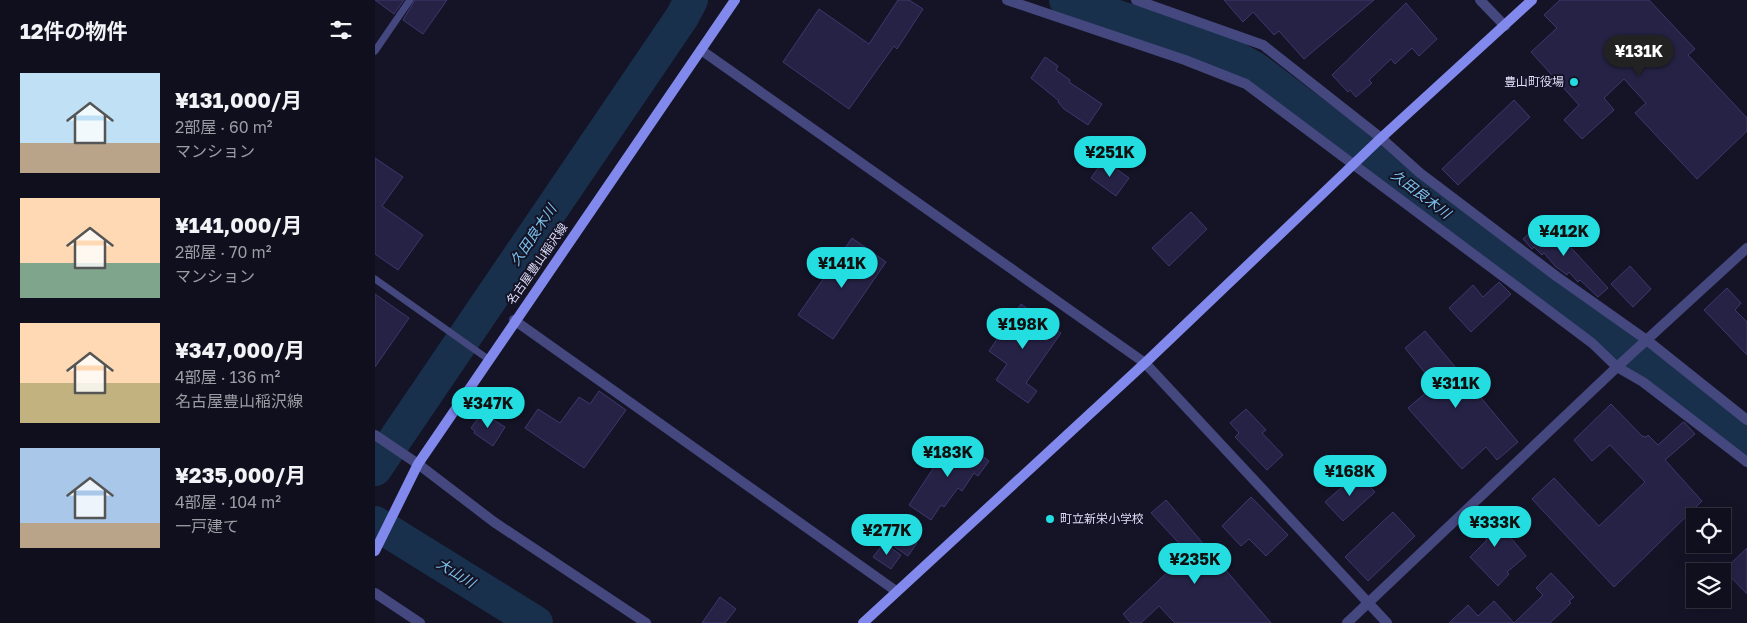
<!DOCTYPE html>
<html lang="ja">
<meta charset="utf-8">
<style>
:root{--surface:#100f1d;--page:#191826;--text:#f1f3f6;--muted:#9c9ca4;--line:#302f3b;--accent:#24dde0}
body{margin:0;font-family:"Golos Text","Noto Sans JP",sans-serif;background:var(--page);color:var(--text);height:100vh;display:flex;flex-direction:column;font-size:19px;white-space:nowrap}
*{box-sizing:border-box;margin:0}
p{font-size:16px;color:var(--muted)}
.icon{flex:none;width:28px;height:28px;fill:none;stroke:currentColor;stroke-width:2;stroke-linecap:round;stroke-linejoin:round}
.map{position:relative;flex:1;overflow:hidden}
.drawer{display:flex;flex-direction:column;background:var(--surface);width:375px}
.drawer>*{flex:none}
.fabs{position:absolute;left:1311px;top:508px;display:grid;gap:10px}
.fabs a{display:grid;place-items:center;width:45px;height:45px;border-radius:0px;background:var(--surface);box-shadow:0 5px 20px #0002,0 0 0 1px var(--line);font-size:25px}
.price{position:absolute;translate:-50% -42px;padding:0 11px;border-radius:18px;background:var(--accent);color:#111;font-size:16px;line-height:32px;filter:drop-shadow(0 1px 2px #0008)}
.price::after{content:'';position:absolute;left:50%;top:30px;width:15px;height:11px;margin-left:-8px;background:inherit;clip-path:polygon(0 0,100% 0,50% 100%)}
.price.on{background:#222;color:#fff}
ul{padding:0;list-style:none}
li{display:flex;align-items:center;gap:15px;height:125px;padding:0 20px}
li span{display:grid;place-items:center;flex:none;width:140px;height:100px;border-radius:0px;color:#555}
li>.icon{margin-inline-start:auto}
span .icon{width:60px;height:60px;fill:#fffc;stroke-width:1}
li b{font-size:21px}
h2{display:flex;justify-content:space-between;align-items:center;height:60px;padding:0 20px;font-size:21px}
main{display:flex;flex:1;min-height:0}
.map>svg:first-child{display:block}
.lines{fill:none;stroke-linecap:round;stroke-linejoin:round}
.river{stroke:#18304b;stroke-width:34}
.building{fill:#262245;stroke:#3e376e}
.lane{stroke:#45487f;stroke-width:7}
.street{stroke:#45487f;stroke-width:10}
.secondary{stroke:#8289ed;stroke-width:10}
.poi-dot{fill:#24dde0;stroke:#151427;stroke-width:2}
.labels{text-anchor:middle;stroke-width:4;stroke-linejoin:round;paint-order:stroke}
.poi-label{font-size:12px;fill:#dfdefa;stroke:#151427;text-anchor:end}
.street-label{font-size:12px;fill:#dfdefa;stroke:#151427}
.water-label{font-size:14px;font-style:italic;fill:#7ac1ec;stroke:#151427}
</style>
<main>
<section class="drawer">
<h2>12件の物件<svg class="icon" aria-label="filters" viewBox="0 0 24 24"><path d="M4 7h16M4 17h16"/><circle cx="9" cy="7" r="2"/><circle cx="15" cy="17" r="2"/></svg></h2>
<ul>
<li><span style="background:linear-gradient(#bfe0f5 70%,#b9a48a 0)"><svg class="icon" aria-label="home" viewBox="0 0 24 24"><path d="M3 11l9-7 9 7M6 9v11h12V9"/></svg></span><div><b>¥131,000/月</b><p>2部屋 · 60 m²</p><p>マンション</p></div></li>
<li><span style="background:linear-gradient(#ffd9b3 65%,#7fa58c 0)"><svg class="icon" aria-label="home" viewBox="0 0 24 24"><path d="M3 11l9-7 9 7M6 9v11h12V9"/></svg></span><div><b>¥141,000/月</b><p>2部屋 · 70 m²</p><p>マンション</p></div></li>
<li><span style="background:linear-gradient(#ffd9b3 60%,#c2b280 0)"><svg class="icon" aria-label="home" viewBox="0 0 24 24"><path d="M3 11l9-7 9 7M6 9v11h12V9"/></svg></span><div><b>¥347,000/月</b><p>4部屋 · 136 m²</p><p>名古屋豊山稲沢線</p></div></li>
<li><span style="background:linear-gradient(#a9c7e8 75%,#b9a48a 0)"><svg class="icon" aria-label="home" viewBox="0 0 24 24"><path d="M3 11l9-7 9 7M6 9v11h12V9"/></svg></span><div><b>¥235,000/月</b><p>4部屋 · 104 m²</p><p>一戸建て</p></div></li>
</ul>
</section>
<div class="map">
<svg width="1372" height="623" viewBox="0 0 1372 623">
<rect width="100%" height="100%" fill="#151427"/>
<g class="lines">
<path class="river" d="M691,0L852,53L879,68L1372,442
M0,469L307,17L316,0
M0,523L161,623"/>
</g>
<path class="building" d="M0,0H29L19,14Z
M40,0H72L48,34L28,20Z
M523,0H534L548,9L522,49L519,46L474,109L408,62L444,9L494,44Z
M849,0H999L929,59L904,31L899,35L878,12L868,22Z
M1185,0H1274L1320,49L1313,55L1372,118V131L1322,179L1260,113L1271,103L1249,79L1229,98L1239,110L1207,139L1189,120L1204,105L1156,52L1182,28L1169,15Z
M1031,3L1062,39L1044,56L1037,48L1020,64L1016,59L994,80L997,83L981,97L975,90L973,92L957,75Z
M670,57L683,66L681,70L695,80L694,82L727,104L713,125L689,109L683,102L684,101L656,78Z
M1139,100L1155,117L1083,185L1067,169Z
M0,158L28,177L7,206L48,235L23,270L0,254Z
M729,160L754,178L741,196L716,178Z
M816,212L832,229L794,266L777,248Z
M1167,222L1189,240L1233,288L1223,297L1205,280L1203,282L1194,272L1192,275L1180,266L1169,253L1167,255L1159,247L1157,249L1148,239Z
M477,238L511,262L458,339L423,315Z
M1255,266L1276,289L1258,307L1236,284Z
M1124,282L1136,294L1096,332L1074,308L1098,285L1108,297Z
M1352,288L1366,303L1360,310L1372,322V355L1329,310Z
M0,294L34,318L0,367Z
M646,304L686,333L651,383L662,391L653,403L621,380L632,364L614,351Z
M1050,331L1143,442L1122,460L1111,447L1087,469L1033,408L1060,385L1030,348Z
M224,391L251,410L209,468L150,428L163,409L185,423L204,397L215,404Z
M1236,404L1267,436L1271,437L1273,435L1283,445L1308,422L1310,423L1320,434L1290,460L1327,501L1239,587L1157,499L1179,478L1224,526L1270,482L1235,445L1217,461L1199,440Z
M871,409L891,430L887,433L908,455L892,470L860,437L864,433L855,423Z
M107,413L130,427L118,446L99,433L100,431L96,428Z
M582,437L614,461L603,476L599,473L587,491L583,488L569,507L566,505L556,520L534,505L567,455L568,456Z
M983,473L1000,492L968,521L950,502Z
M876,497L913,535L891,556L874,539L866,546L847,526Z
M791,500L896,623H800L784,606L766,623H756L748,614L813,553L776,513Z
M1110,507L1151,556L1132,572L1134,574L1123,586L1095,557L1112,540L1095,520Z
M1018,512L1040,536L993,581L970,557Z
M526,532L542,543L533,556L517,545Z
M509,543L526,555L516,569L498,557Z
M1372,548V594L1349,570Z
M1176,573L1199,597L1194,601L1196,603L1175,623H1139L1168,595L1161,588Z
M345,597L361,609L350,623H327Z
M1119,601L1139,623H1074L1093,605L1103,616Z"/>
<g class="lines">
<path class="lane" d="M0,51L35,0
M0,279L113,359"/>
<path class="street" d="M632,0L810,60L871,84L1217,343L1242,367L1268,382L1372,462
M761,0L888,45L1006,138L1045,173L1181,276L1273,341L1372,420
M1105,0L1130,26
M326,50L770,363L1012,623
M139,320L521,591
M0,435L43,464L119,522L271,623
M0,593L45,623
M972,623L1242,367L1372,248"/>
<path class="secondary" d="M0,551L43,464L360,0
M488,623L770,363L1006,138L1157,0"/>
</g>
<g class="poi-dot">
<circle cx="1199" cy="82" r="5"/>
<circle cx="675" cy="519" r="5"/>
</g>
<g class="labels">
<g class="poi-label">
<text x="1189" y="86">豊山町役場</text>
<text x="685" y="523" text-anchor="start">町立新栄小学校</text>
</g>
<g class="street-label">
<text transform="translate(162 264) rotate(-55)" y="4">名古屋豊山稲沢線</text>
</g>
<g class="water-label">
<text transform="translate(1046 194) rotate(37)" y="5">久田良木川</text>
<text transform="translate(158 235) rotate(-56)" y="5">久田良木川</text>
<text transform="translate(81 573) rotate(32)" y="5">大山川</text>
</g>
</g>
</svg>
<div class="fabs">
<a><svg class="icon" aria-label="locate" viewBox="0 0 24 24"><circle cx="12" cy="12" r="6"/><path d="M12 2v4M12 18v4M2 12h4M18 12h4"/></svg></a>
<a><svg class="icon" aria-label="layers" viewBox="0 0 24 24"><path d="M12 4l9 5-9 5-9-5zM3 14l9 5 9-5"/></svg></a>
</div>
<b class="price on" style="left:1264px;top:77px">¥131K</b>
<b class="price" style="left:735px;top:178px">¥251K</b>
<b class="price" style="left:1189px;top:257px">¥412K</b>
<b class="price" style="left:467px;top:289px">¥141K</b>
<b class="price" style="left:648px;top:350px">¥198K</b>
<b class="price" style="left:1081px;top:409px">¥311K</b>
<b class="price" style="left:113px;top:429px">¥347K</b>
<b class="price" style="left:573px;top:478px">¥183K</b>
<b class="price" style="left:975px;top:497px">¥168K</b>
<b class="price" style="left:1120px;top:548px">¥333K</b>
<b class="price" style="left:512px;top:556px">¥277K</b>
<b class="price" style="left:820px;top:585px">¥235K</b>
</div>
</main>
